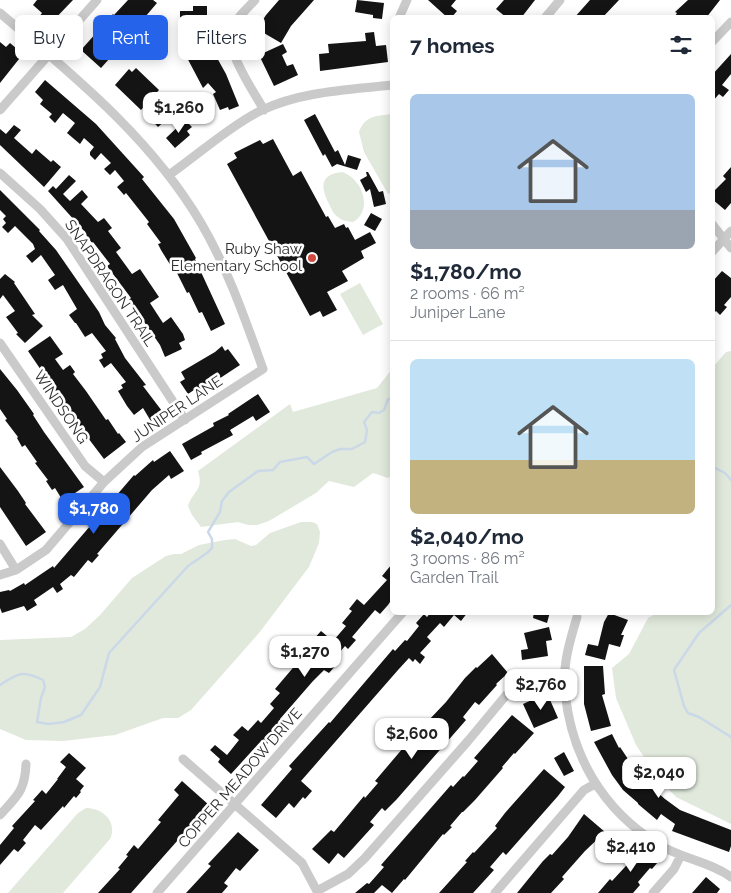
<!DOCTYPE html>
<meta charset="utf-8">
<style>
:root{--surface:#fff;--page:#f2f2f3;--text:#1f2937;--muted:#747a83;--line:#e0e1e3;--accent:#2563eb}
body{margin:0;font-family:Raleway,sans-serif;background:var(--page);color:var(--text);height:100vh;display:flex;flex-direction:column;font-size:19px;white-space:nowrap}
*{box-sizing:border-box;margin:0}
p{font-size:16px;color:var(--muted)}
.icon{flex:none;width:28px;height:28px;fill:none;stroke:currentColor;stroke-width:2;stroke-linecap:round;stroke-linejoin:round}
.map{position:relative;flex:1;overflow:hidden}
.drawer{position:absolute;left:390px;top:15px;width:325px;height:600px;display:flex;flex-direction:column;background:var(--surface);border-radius:8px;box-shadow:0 2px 12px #0003}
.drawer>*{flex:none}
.guide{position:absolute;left:15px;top:15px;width:300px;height:45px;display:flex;gap:10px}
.price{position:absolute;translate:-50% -42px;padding:0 11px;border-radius:10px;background:#fff;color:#222;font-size:16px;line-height:32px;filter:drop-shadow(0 1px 2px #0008)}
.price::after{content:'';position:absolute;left:50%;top:30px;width:15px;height:11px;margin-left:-8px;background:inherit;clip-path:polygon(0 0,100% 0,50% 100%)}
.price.current{background:var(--accent);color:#fff}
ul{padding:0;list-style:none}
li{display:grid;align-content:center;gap:10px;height:265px;padding:0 20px}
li+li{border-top:1px solid var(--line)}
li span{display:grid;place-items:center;height:155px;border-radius:8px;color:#555}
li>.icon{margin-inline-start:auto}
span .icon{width:90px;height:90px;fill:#fffc;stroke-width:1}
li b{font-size:21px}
h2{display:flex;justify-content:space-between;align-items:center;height:60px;padding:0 20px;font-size:21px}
.chip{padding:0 18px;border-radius:8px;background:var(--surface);box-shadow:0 2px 12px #0003;font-size:18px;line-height:45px}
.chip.current{background:var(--accent);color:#fff}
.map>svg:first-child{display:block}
.green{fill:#e1e9dc}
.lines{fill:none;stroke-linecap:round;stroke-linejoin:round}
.stream{stroke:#cad8e7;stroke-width:2.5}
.building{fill:#141414}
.street{stroke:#cacaca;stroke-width:9}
.poi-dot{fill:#d14a42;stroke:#fff;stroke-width:2}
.labels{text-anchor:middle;stroke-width:5;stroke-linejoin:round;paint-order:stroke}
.poi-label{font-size:15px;fill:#2d2d2d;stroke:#fff;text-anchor:end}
.street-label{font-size:15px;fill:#2d2d2d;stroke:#fff}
</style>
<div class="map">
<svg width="731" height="893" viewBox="0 0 731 893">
<rect width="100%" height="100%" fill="#fff"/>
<path class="green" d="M392,114V192L388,194L364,152L359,132C365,115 377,116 392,114Z
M342,172C362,178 374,210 353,222C347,221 342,221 338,217C333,214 331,208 329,204C320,187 320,174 342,172Z
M360,283L383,324L363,335L340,294Z
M731,351V824L676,797L658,778L636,745L616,698L612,668L629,654L648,618L657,613L712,612L713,367L726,352Z
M392,369V475L388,478L373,473L354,487L329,481L316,493L269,521L257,525H248L238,522L201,527L192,515L188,506C193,490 204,491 198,471L290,404L293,412L377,388Z
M301,522H312L317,524L320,532L319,543L309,567L259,633L191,710L178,718H163L115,735L63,741L26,740L0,729V640L71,637L85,629L100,615L132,578L166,556L174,554H181L199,545L225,540L235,539L251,546L256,545L270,533Z
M86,808C103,808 118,822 110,839L63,893H8L78,813Z"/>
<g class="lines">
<path class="stream" d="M712,469L715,468L725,473L731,480
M731,605L699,633L674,670L684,706L688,713L699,717L731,737
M0,685C18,673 23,670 43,680L45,687L41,698L37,722L49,724L64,722L81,715L100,687L109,653L188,566L207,553L212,548V539L208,532L220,512L222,501L229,492L258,471L273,470L280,462L307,457L314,464L332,452L340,449H352L365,442L367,430L364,422L372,412L379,413L384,410L388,399H392"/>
</g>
<path class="building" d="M37,0H73L49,25L39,17L42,13L33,5Z
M128,0H153L157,3L122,44L127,48L123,53L118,49L101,68L81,50L113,14L114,15Z
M279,0H314L291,26L281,43L257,29L266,15Z
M357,0L384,3L382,19L373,18V15L355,12Z
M428,0H456L451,6L457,11L451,18H448Z
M504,0H535L521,18H507L496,9Z
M590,0H619L602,18H574Z
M688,0H720L706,18H674L677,13L675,12Z
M193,6H207V20L200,19V40H185V19H180V11H193Z
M374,32L376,46L386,45L388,62L320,71L319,54L329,53L328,44L366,41L365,33Z
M0,42L6,47L10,43L23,54L0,83Z
M207,42L213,57L216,56L226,74L239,106L229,110L228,107L220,110L213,94L216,92L208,83L203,88L184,52Z
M283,44L287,52L282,55L287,66L293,64L298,75L274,86L259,55Z
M731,54V74L722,85L729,90L723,97L719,94L712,102V75Z
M136,68L159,90L141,110L115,85L129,69L132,72Z
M45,80L96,124L144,177L142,179L174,219L196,258L195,259L225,324L211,331L202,312L199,313L189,292L187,293L176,271H174L161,250L158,244L161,243L147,224L149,222L126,193L124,195L117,187L124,181L115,170L110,175L104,169L111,163L101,153L95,160L90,155V152L94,147L84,138L80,144L67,133L75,123L63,113L55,123L49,117L52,114L40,104L43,100L35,92Z
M169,100L177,110L158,127L149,117Z
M315,114L335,152L338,150L345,165L348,155L361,159L357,170L337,164L332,167L325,154L323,156L304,120Z
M185,120L192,127L187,131L190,135L175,148L166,138Z
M14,125L21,130L14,138L32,154L36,149L51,162L53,160L61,167L44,187L0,145V129L6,134Z
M273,139L293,176L301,171L326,217L328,216L335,228L344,224L346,228L348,227L355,240L370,232L376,243L361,251L364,258L342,271L348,281L327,292L337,310L323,317L320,311L310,316L227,164L237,158L234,153L260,140L263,144Z
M731,167V203L725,210L712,199V193L726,179L723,176Z
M366,172H368L379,192L383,191L386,204L374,207L370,189L366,192L360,180L367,176Z
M69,175L76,181L63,194L70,201L82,190L88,197L81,204L98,222L104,218L112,228L108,231L121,248L116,252L132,274L140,269L159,297L150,303L163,323L171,317L183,334L185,340L179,343L182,349L165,357L160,345L129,300L131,298L107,266L110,264L93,242L92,243L84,232H85L48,191L53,186L56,189Z
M0,190L40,230L39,231L56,250L99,312L105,325L116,338L115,339L125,358L146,385L143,386L165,415L152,423L143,408L134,415L127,406L118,391L123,388L121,385L126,382L111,363L104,368L99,360L103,358L101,354L106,351L92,333L85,337L76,323H75L69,315L77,309L63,285L55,290L48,280L55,275L41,255L32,263L26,256L35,249L33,244L15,226L8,233L2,227L6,223L3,219L6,216L0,210Z
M371,213L382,219L375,231L364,225Z
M722,271L731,278V297L724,305L727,307L720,315L716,311L712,315V282Z
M5,274L15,282L14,283L35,314L32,315L43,326L25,343L16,334L18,333L6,317L15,311L3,295L0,299V279Z
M50,336L63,354L55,359L63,370L70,365L75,372L73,374L86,391L106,420L108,419L118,434L119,433L126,442L104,459L82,430L28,351Z
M222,346L225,351L228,349L240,365L196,394L194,390L188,394L180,382L185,379L181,372L215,352Z
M0,369L17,390L34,414L33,415L44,432L84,487L63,501L55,488L52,490L46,481L48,480L35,463L37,462L25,445L22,447L17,438L18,437L5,420L7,419L0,409Z
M258,394L270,412L256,421L253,416L230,430L233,435L201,452L202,454L191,460L182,444L214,426L213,423L229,415L228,414Z
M170,451L184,471L171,479L169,475L152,490L97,554L99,555L92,563L88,560L74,577L71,575L60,584L63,589L57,593L53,587L34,600L37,605L27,611L24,606L2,613L0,608V592L9,590L10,591L24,583L25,585L53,566L54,568L134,475L135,476L153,460L154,462Z
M0,467L18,491L26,503L25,504L46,532L26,546L0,507Z
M392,564V599L388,605L380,614L375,610L352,637L356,640L348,649L345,646L332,661L337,664L329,673L324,670L313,681L280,719L285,723L277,732L267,744L262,740L231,774L218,762L220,759L210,750L215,745L227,755L239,740L233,735L242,726L248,731L258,720L261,723L274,708L270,704L280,693L275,689L303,656L313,664L325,650L313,640L321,631L333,641L346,626L342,623L352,611L349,609L357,599L364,605L387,580L382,576Z
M431,612H468L461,621L454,615L444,627L440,623L427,637L431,641L420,653L425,657L420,664L415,659L413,662L409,658L398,670L301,781L312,791L305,799L303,797L294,808L289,803L276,818L261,805L292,769L289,766L329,722L330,723L393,649L395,651L405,640L407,641L419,626L416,623L424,614L427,617Z
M534,612H550L547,623L533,618Z
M609,613L628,620L621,635H624L620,647L609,644L605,660L585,655L588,644L598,646L604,622Z
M549,627L552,640L546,641L548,656L522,660L521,650L528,649L524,633Z
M492,654L508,673L496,684L497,685L479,705L475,702L463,717L466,720L397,799L385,811L382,808L370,822L374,825L355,846L344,858L338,853L329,864L312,849L331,830L334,832L364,796L365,798L378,783L375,781L403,748L406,751L428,723L427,722L446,702L465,678L476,667L477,668Z
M584,666H603L605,694L602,695L611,726L591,731L584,704Z
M547,693L558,718L534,728L523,704Z
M512,715L534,733L515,754L514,753L502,767L503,768L475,800L463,812H462L450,826L452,827L444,835L443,834L405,880L404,879L392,893L382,885L374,893H355L367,883L369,884L384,867L381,865L451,785L453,787L463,776L464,777L478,761L474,758Z
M612,734L619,748L620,747L636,771L635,773L665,799L680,810L731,830V846L729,852L672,831L675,824L661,814L657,820L638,804V803L623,790L612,775L594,742Z
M564,752L574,771L564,776L554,758Z
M69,753L86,768L76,779L84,786L80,791L81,792L76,798L74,796L64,808L63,806L41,830L35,825L23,840L26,843L18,852L14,849L0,865V845L14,828L12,826L35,801L33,800L42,790L46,794L58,779H57L66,767L60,762Z
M544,769L565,787L558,796L506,855L503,852L490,867L494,870L473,893H439L467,862L465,861L473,852L474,853L497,828L495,826L505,813Z
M182,781L209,805L131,893H98L120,869L118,868L128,856L126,855L134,845L138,849L161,822L158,820L179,795L174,790Z
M584,814L605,832L585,851L562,877L564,879L551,893H517L543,861L550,854L552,855L568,837Z
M238,832L259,850L240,871L236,868L224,883L228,886L222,893H186L211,866L208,864Z
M634,841L658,862L652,869L650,868L638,882L640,885L633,893H598L610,879L612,881L636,855L628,849Z
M706,877L720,889L717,893H692Z"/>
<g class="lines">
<path class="street" d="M255,0C247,9 235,19 231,31C224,48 255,94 264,110
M0,13C74,76 151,138 201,223C228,269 245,319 263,369L142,447L104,482L46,550L16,570L0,575
M399,18L407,0
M545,18L560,0
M712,42L731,22
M0,110L97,0
M0,173L40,209L67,239L185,420
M169,175C197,155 232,125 262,110C303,91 348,90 392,85
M712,224L731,248
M712,252L731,231
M0,343L85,466L104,482
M0,544L16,570
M577,617C570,640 562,667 565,691C571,756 603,810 658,844C681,859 709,861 731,877
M183,759L302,863L318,893
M0,815C17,796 25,791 26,764
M317,891L348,874L365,858L468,741L507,694L521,685L544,675L565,676
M157,893L403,612
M495,893L584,790L595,784
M653,893L674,869L681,855"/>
</g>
<circle class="poi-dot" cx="312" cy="258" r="5"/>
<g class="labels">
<g class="poi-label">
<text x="302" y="254">Ruby Shaw<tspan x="302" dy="17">Elementary School</tspan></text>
</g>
<g class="street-label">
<text transform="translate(110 283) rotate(56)" y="5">SNAPDRAGON TRAIL</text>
<text transform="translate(61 407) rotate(56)" y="5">WINDSONG</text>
<text transform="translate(177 409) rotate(-34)" y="5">JUNIPER LANE</text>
<text transform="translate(240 778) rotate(-49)" y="5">COPPER MEADOW DRIVE</text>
</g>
</g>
</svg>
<b class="price" style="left:179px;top:134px">$1,260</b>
<b class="price current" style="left:94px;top:535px">$1,780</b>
<b class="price" style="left:305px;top:678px">$1,270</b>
<b class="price" style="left:541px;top:711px">$2,760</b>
<b class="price" style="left:412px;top:760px">$2,600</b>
<b class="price" style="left:659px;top:799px">$2,040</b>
<b class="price" style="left:631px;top:873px">$2,410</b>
<div class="guide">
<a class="chip">Buy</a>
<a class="chip current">Rent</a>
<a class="chip">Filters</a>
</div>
<section class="drawer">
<h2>7 homes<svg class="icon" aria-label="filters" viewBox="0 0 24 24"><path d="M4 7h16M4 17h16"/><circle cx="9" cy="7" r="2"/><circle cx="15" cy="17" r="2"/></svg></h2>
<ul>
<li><span style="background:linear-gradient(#a9c7e8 75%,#9aa5b1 0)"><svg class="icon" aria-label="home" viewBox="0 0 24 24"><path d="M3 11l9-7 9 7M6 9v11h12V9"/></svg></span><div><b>$1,780/mo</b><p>2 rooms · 66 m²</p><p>Juniper Lane</p></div></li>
<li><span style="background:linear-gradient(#bfe0f5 65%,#c2b280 0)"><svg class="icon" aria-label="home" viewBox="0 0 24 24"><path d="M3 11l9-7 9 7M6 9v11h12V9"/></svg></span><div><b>$2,040/mo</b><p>3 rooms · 86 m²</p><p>Garden Trail</p></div></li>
</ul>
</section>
</div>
